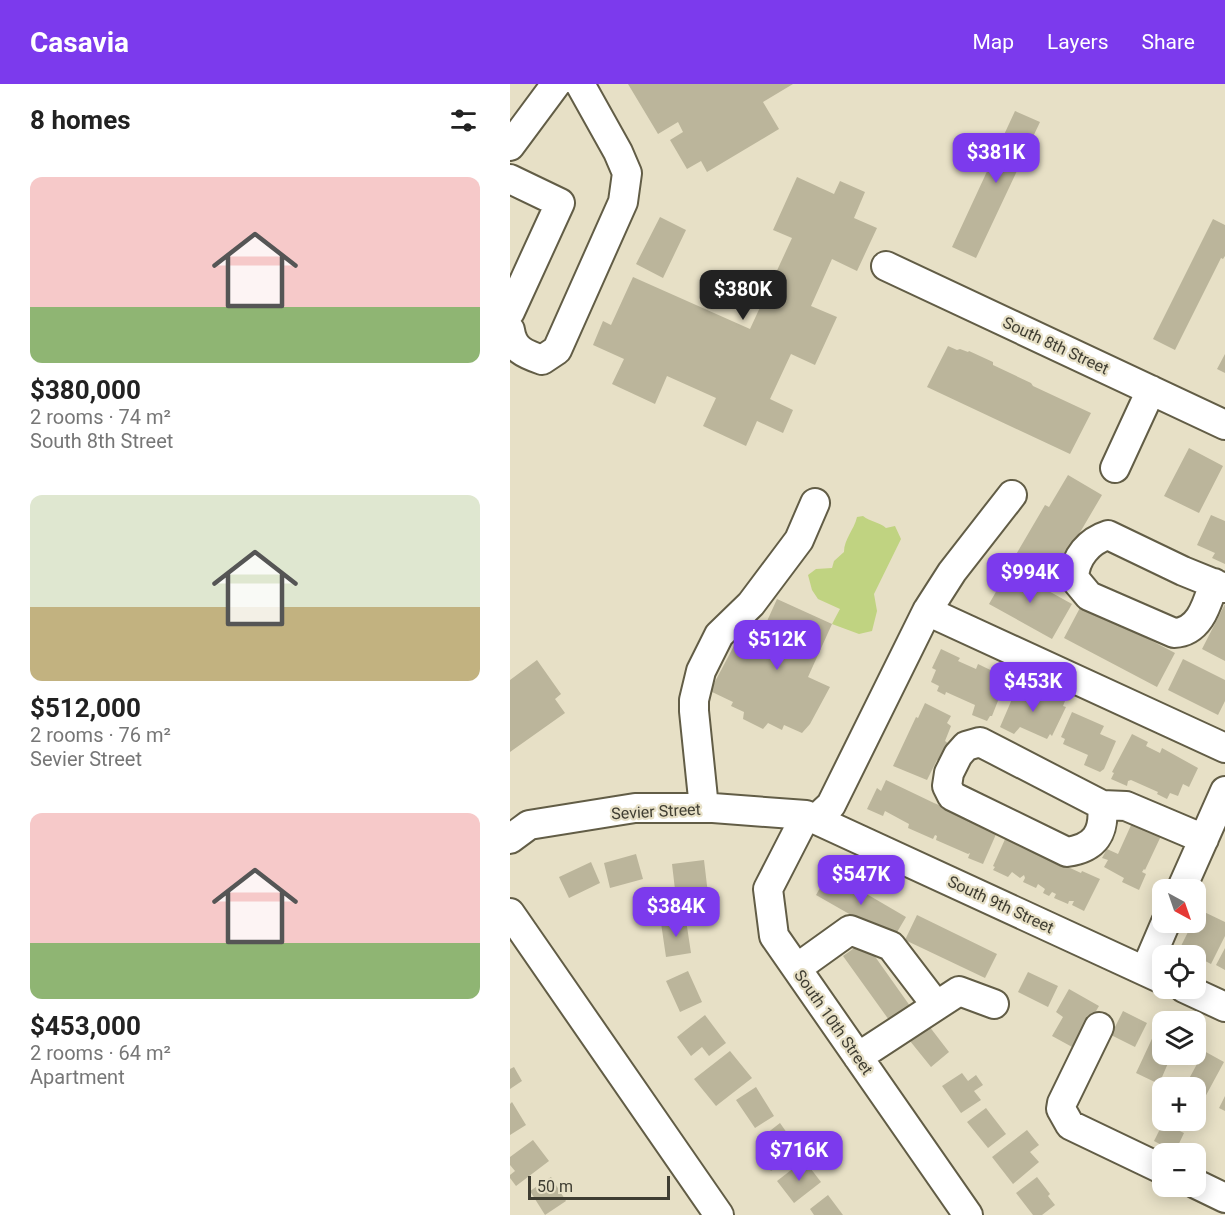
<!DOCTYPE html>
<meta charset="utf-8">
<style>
:root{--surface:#fff;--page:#f2f2f2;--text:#222;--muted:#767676;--accent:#7c3aed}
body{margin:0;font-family:Roboto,sans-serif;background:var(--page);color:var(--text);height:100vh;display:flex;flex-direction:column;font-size:22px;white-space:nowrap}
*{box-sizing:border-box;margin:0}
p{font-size:20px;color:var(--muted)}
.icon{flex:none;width:33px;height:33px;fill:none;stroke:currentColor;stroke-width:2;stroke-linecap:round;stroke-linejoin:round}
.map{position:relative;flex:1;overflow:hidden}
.side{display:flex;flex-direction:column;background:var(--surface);width:510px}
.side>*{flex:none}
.needle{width:39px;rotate:140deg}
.tools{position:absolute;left:642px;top:795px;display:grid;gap:12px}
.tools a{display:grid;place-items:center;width:54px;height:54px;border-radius:12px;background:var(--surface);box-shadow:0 3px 15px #0003;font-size:30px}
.scale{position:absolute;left:18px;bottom:15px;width:142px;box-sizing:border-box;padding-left:6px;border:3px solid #3f3d32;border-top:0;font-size:16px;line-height:21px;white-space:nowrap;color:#3f3d32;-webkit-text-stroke:4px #e7e0c6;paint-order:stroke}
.price{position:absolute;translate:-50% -51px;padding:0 14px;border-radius:12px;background:var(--accent);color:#fff;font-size:20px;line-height:39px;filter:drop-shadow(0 2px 3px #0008)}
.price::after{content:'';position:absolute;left:50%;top:36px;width:18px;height:14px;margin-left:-9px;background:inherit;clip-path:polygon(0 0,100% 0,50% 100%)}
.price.on{background:#222;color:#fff}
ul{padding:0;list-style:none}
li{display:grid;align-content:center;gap:12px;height:318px;padding:0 30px}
li span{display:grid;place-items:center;height:186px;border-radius:12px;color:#555}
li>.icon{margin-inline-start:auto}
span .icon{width:108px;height:108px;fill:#fffc;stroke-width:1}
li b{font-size:26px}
h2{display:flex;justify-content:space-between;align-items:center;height:72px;padding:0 30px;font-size:26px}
header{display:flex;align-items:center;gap:36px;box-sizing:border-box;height:84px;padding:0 30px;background:var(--accent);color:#fff}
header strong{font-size:28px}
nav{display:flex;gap:33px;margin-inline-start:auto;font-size:21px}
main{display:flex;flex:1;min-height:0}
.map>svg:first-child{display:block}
.green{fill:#c0d381}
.building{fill:#bbb59b}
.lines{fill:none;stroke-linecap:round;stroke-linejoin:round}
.minor-casing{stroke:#625d46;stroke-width:32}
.minor{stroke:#fff;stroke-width:28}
.labels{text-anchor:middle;stroke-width:4.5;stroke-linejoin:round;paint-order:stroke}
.street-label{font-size:16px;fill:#3f3d32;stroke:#e7e0c6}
</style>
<header>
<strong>Casavia</strong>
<nav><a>Map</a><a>Layers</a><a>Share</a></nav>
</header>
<main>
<section class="side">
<h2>8 homes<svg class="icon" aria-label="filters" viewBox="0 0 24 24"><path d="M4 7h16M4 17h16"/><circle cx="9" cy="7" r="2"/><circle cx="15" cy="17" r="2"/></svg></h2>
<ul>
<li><span style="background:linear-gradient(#f6c9c9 70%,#8fb573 0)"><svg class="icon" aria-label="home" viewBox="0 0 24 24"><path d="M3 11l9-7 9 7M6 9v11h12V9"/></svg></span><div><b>$380,000</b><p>2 rooms · 74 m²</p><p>South 8th Street</p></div></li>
<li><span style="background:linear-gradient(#dfe7d0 60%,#c2b280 0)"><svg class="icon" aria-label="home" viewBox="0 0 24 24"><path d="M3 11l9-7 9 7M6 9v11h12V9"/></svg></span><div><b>$512,000</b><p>2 rooms · 76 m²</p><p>Sevier Street</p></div></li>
<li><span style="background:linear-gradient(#f6c9c9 70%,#8fb573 0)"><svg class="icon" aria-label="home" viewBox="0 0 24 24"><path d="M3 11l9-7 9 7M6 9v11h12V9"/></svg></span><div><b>$453,000</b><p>2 rooms · 64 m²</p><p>Apartment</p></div></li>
</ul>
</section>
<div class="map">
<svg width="715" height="1131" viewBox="0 0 715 1131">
<rect width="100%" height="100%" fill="#e7e0c6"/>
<path class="green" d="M353,432C360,438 370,438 376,444L385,442L391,455L364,510L367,527L362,547L349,550L322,540L330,525L308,515L302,506L298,491L306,485L322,484L324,477L334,468C334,455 344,446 347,433Z"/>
<path class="building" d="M118,0H283L253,18L269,45L197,88L191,77L177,85L160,56L173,48L168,38L148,50Z
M505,27L530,38L466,174L442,163Z
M287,93L324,110L330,97L355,108L344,134L367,144L347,187L322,175L301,222L327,233L305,281L281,270L260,315L283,326L273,349L247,337L236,362L193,342L206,314L157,292L145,320L102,300L114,275L83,261L93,237L101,241L123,193L240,245L282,154L263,146Z
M150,133L176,146L153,194L126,180Z
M703,135L715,141V172L713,175L711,174L665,266L643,255Z
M438,262L447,266L450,265L458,268L459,267L483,278V281L521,299L523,302L581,329L560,370L417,303Z
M715,270V289L707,285Z
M679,364L713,382L689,429L654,412Z
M558,391L592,411L542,496L504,474L535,421L539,423Z
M701,431L715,437V480L702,474L705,469L687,461Z
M499,485L562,520L542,555L479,520Z
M267,515L322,540L298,593L320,603L300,640L292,649L274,641L272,646L258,639L253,645L233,635L234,628L221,622L223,618L200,607L226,558L243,568Z
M572,520L665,569L647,603L554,554Z
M715,520V577L692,565Z
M431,565L450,574L448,577L466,585L468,580L497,594L482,632H480L477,637L462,631L465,621L436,608L435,611L427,607L429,602L421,598L426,586L422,584Z
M673,575L715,596V617L708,631L658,606Z
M27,576L51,610L45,615L55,629L0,668V596Z
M509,599L523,606L522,609L539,616L541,611L555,617L553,622L556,623L542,652L540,650L537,655L510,643L504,650L490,643Z
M415,619L441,632L437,639L441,642L435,657L439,660L431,678L427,676L417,696L383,682L406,633L408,634Z
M562,628L594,642L590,650L606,657L594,685L590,688L574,681L578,671L553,660L555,655L551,653Z
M622,650L638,658L636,662L650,669L652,664L688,684L679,703L673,700L668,712L660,709L657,715L647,710L648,708L621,696L618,697L617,702L601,695L604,689L602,688Z
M376,696L424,719L441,726L457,734L456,736L487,748L473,780L458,774L460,769L458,770L426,756L427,752L425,751L423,755L398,744L399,740L375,727L373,732L357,725L367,704L371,707Z
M622,739L651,752L635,786L634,785L632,788L636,790L629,806L612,798L614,794L594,783L598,776L592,774L597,765L608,770Z
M496,753L559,781L558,783L571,789L572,787L590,795L574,827L562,821L564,817H559L558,820L544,814L546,810L542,808L539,812L533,809L535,805L528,800L526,804L513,798L515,794L514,791L510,794L502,788L498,793L483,786L485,783L483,782Z
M126,770L133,795L100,804L94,779Z
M194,776L198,810L166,814L162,780Z
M81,778L90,799L59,814L49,793Z
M319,788L396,833L383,855L306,811Z
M690,826L715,838V852L701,880L670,864L683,838H686Z
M407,831L487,870L475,894L395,856Z
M176,836L181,869L156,873L151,839Z
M354,857L405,929L384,943L333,872Z
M715,864V886L706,881Z
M178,887L192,918L170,928L156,897Z
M518,888L548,902L538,923L508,908Z
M559,905L589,922L564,964L542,952L553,933L546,928Z
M613,927L637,939L625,963L601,951Z
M195,931L216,959L199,972L192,963L181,972L167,953Z
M419,942L439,968L421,983L400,957Z
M647,944L652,947V970H662L649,1000L626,989Z
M220,967L242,994L206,1022L184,995Z
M694,967L714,978L694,1015L686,1010V1004H674Z
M4,983L12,997L0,1005V985Z
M452,989L458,997L466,991L473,1001L464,1007L471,1016L451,1029L432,1002Z
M246,1003L264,1032L245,1044L226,1016Z
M715,1012V1027L709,1024Z
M2,1018L16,1041L0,1051V1020Z
M476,1024L496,1050L478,1064L457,1038Z
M270,1039L289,1066L261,1087L250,1072L260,1065L252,1053Z
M653,1039L674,1049L665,1068L644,1057Z
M517,1046L529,1061L520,1068L529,1078L503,1100L482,1073Z
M23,1056L39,1077L6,1102L0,1094V1091L5,1087L0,1081V1073Z
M294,1076L311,1098L284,1119L267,1097Z
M41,1093L56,1117L35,1131L20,1107Z
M527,1093L540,1110L538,1112L545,1121L532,1131H523L506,1109Z
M318,1111L333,1131H304L300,1125Z"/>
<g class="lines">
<g class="minor-casing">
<path id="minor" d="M0,62L46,0
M0,95L50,119L0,228
M376,182L715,341
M0,246C3,266 15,270 32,276L47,266L113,118L117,89L108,68L70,0
M605,384L641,306
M704,499C697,520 690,548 664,549L579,512L564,494C565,473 579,457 598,451L673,487L715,504
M417,527L715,664
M592,721C595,749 585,764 557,768L442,712L437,702L439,689L448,671L456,662L470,658L592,721L616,722L694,755
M194,724L184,627V616L191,587L209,551L241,520L289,456L305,419
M296,731L258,805L264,852L458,1131
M306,735L321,721L417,527L442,488L502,411
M0,755L19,741L125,724H203L296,731L652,895
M671,806L715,707
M0,829L209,1131
M287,884L340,846L381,862L426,921
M635,887L656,838
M674,904L715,923
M589,943L552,1019L551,1025L560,1041L652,1085
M348,973L449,907L484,920
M686,1100L715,1114"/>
</g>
<use href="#minor" class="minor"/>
</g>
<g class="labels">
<g class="street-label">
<text transform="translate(546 261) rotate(25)" y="6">South 8th Street</text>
<text transform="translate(146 727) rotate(-3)" y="6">Sevier Street</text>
<text transform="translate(491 820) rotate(25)" y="6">South 9th Street</text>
<text transform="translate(324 938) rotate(55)" y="6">South 10th Street</text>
</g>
</g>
</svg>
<div class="tools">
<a><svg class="needle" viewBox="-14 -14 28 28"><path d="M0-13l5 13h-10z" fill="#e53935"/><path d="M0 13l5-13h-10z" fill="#767676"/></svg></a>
<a><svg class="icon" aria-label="locate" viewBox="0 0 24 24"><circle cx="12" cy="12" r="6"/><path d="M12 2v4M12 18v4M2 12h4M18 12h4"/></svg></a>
<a><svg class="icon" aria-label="layers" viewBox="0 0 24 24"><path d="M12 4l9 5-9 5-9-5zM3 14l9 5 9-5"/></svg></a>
<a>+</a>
<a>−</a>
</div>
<div class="scale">50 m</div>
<b class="price" style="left:486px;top:100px">$381K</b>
<b class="price on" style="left:233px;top:237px">$380K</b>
<b class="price" style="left:520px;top:520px">$994K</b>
<b class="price" style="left:267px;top:587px">$512K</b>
<b class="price" style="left:523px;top:629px">$453K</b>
<b class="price" style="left:351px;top:822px">$547K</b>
<b class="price" style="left:166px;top:854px">$384K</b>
<b class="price" style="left:289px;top:1098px">$716K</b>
</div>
</main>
